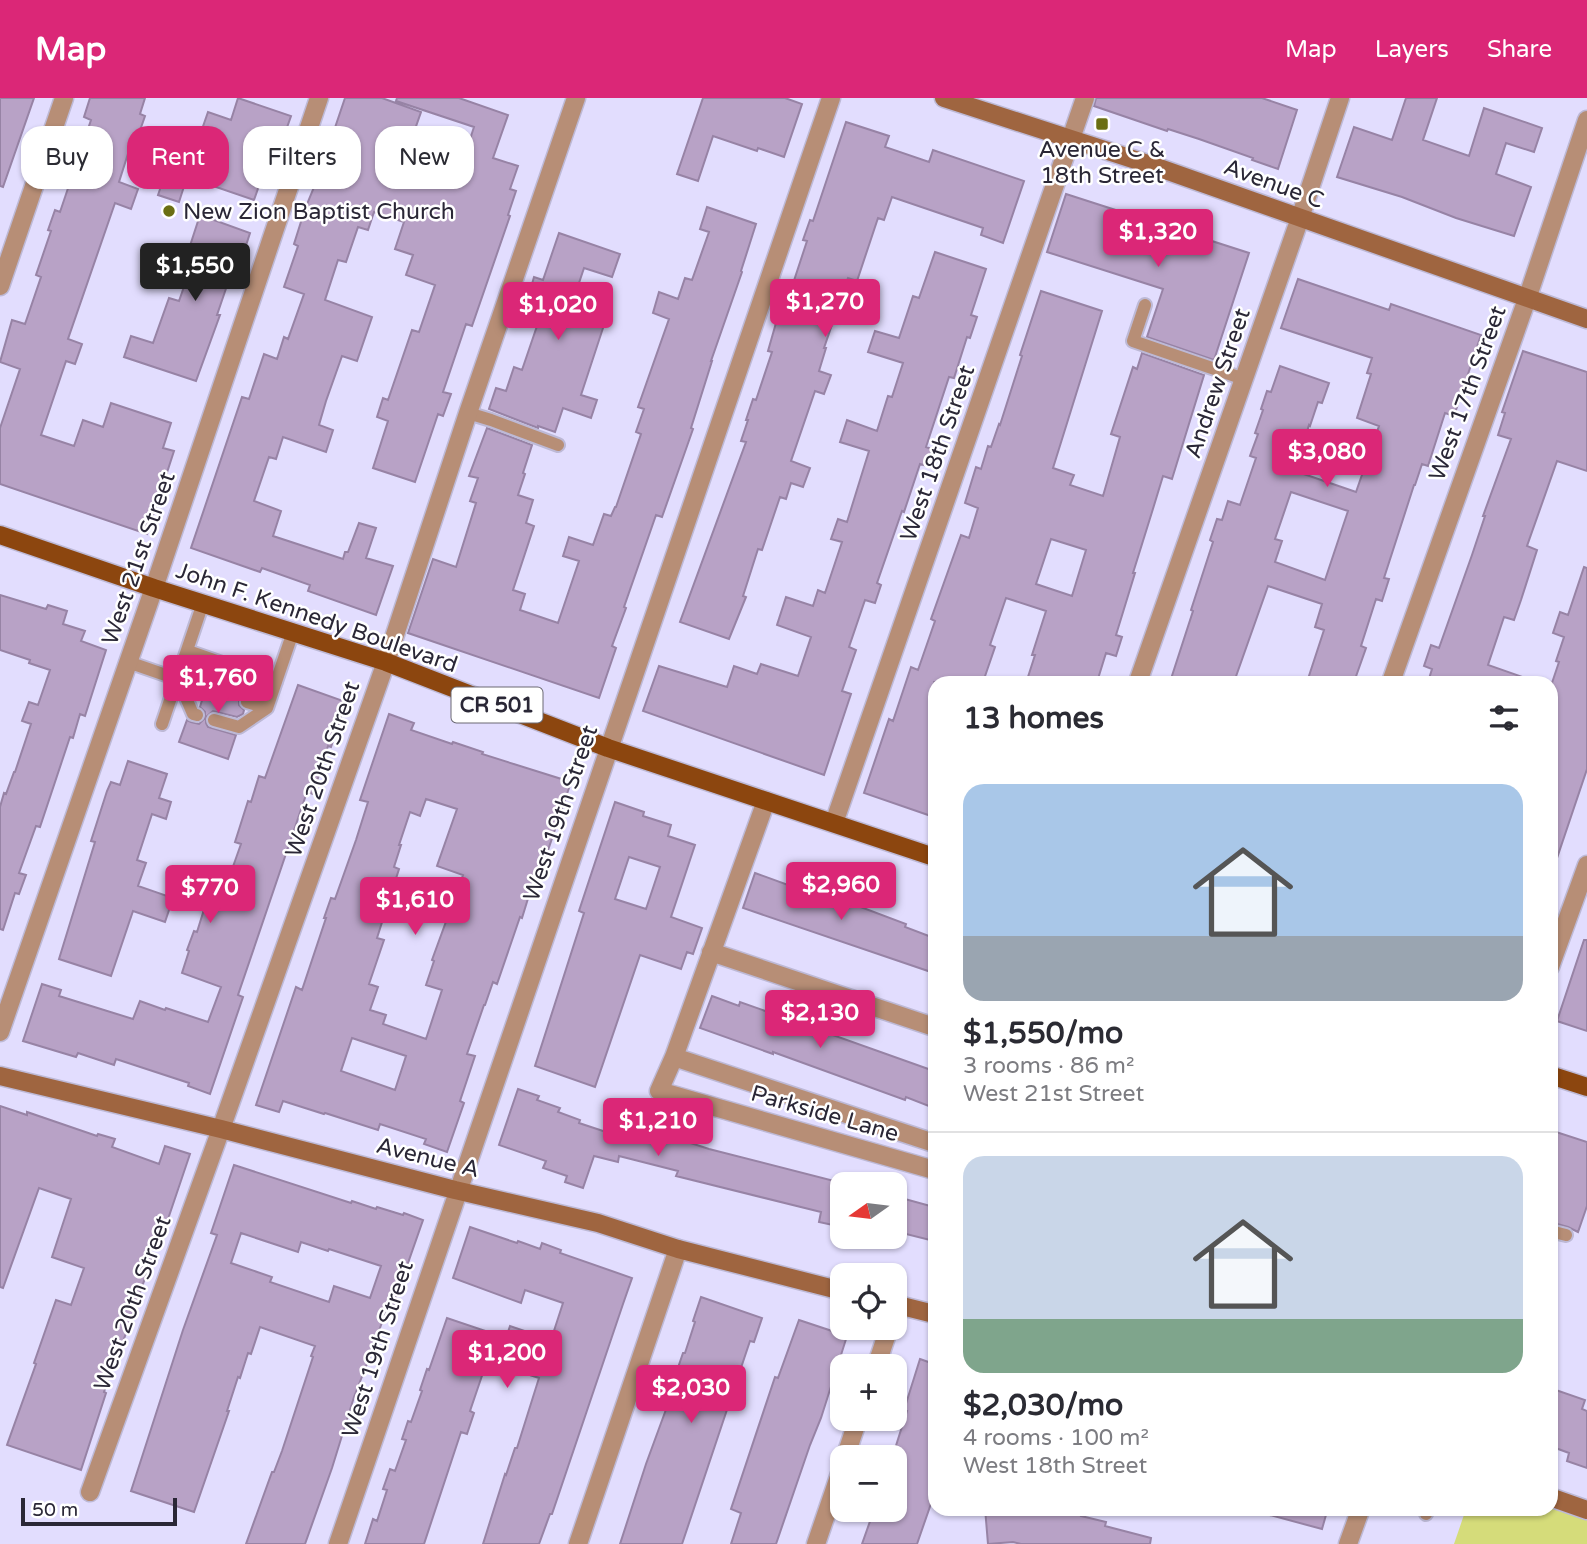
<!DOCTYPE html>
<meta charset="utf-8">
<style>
:root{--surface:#fff;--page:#f7f7f7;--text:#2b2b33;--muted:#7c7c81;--line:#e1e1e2;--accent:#db2777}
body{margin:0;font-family:"Varela Round",sans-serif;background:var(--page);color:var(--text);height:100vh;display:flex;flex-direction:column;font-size:26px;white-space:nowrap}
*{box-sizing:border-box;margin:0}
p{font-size:23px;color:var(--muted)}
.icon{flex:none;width:38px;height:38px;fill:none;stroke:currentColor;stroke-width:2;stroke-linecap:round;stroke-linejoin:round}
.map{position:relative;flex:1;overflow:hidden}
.details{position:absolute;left:928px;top:578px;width:630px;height:840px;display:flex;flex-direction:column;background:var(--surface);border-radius:21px;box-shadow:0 2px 5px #0004}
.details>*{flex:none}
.banner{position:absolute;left:21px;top:28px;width:665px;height:63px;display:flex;gap:14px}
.needle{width:46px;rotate:256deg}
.buttons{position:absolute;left:830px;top:1074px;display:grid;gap:14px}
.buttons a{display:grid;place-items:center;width:77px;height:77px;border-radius:14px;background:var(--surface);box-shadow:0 2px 5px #0004;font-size:35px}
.scale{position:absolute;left:21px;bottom:18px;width:156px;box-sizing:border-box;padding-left:7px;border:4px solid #2a2736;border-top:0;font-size:19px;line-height:24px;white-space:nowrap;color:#2a2736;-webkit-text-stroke:5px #fff;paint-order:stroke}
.price{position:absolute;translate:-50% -60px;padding:0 16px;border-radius:7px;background:var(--accent);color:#fff;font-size:23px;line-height:46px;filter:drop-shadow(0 2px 4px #0008)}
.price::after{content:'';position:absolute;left:50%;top:42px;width:21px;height:16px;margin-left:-10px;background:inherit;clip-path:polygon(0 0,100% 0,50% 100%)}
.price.active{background:#222;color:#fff}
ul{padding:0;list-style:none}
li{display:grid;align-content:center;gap:14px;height:371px;padding:0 35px}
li+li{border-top:2px solid var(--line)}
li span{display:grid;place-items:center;height:217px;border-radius:21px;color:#555}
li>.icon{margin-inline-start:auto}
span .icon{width:126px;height:126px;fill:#fffc;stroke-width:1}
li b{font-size:30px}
h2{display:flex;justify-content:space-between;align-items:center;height:84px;padding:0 35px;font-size:30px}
.tag{padding:0 24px;border-radius:21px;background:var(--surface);box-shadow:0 2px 5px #0004;font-size:24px;line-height:63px}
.tag.active{background:var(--accent);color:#fff}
header{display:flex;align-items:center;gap:42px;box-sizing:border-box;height:98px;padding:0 35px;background:var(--accent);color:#fff}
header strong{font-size:33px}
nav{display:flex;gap:38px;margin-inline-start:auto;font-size:24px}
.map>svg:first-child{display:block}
.green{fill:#d5dc7a}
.building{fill:#b8a2c6;stroke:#9783a5;stroke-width:2;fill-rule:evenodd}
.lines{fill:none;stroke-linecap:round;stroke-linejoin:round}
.lane-casing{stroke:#bdb9d6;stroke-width:16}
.street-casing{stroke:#bdb9d6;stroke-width:21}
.secondary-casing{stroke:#bdb9d6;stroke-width:21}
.primary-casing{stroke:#bdb9d6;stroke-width:21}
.lane{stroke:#b78e76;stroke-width:12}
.street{stroke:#b78e76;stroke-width:18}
.secondary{stroke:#9f6540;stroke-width:18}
.primary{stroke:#8c460f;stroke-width:18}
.poi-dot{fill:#6a6e13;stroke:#fff;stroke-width:2.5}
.labels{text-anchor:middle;stroke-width:5;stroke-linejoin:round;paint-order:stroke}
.shield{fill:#fff;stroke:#6a6872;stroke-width:2}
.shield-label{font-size:21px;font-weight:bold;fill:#2a2736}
.poi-label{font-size:23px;fill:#2a2736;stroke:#fff}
.street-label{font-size:23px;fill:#2a2736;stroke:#fff}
</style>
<header>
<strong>Map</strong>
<nav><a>Map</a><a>Layers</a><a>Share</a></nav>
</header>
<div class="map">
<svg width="1587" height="1446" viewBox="0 0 1587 1446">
<rect width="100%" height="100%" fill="#e2ddfe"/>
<path class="green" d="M1551,1398L1587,1411V1446H1454L1466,1411L1550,1410Z"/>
<path class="building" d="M0,0H34L3,89L0,88Z
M90,0H145L140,16L145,18L138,38L134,37L119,84L138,91L131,111L115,105L68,241L82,246L75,266L66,263L41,337L74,348L83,322L103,329L111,305L171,325L163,350L174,353L147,436L0,386V330L20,271L0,264L12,222L25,226L41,179L36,177L51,133L48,132L55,112L60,114L91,22L84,19Z
M238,0L291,18L284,38L272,33L256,80L261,82L254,102L187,79L179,104L158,97L173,53L192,60L208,14L231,22Z
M345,0H382L421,14L406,57L459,75L474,29L396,3L397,0H459L508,17L493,60L518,68L510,91L516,93L508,117L510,118L472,228L466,226L443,294L451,296L443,318L438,316L415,384L373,370L388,323L377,319L383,300L388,302L412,232L419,234L435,187L406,177L413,157L395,151L404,124L374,114L368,132L358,129L346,164L338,162L325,202L372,219L357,263L342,258L326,303L319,327L333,332L326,354L283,339L276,361L269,359L254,403L281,413L273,438L343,461L345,454H348L359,425L376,430L366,460L393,468L376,517L308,493L310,487L262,470L260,474L191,450L242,299L249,301L264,256L277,261L284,239L288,241L304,196L284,189L298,148L294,146L305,111L319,77Z
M703,0H785L802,6L784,59L758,50L757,53L713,38L698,83L677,76Z
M1096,0H1262L1297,12L1278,71L1252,62L1253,60L1199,41L1168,31L1167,33L1094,8Z
M1406,0H1437L1423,42L1469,58L1484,10L1542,30L1534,54L1506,45L1496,76L1531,89L1514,138L1456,120L1402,99L1337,79L1354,29L1392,42Z
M846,24L889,38L885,49L929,64L933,52L1024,83L1003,145L981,137L983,130L892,99L884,122L878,120L857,183L848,180L824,250H826L819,273L831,277L824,296L815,293L791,363L810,370L803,389L791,385L786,401L780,399L762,452L758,451L743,498L746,499L729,541L680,524L746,344L741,343L748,322H746L753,301L756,302L772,254L768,253L780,211L784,213L807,143L803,142L810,122L813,123Z
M1066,96L1249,155L1214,262L1147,239L1163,191L1047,154Z
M707,109L756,126L741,173L742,174L711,263H712L691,330L693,331L686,351L662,419L656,417L624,509L626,510L612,548L616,550L599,600L408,535L433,461L456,469L476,405L470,403L478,380L469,378L487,330L532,347L523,375L525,376L518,397L533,402L526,425L534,428L513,492L525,496L520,512L558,525L579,463L563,458L569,439L593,447L604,416L611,418L615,409H616L641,336L636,334L644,311L638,309L669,221L653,215L659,194L678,201L685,180L692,182L709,134L700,131Z
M200,117L250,135L238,172L233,170L217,217H220L196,283L124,259L131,238L153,245L169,200L179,203L195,157L188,154Z
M559,135L620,156L612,179L584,170L569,215L604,227L581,297L597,302L591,320L563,310L555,334L538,328V330L489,311L496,290L506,293L514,269L522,272L537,228L535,227L542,205L528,200L534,179L543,182Z
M935,154L986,171L971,217L977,219L970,240L967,239L954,280L949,279L926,349L932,351L927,368L920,366L904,414L902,413L877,485L881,487L875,505L865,502L849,549L856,552L842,593L851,596L824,677L643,613L659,568L727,589L734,568L757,576L761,566L798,578L811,539L777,527L786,499L813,508L818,492L825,495L842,444L831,441L838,421L847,424L869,353L840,344L847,322L877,333L888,298L892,299L903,265L868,254L875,233L899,240L913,198L919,200Z
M1298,181L1389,212L1391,206L1481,237L1454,318L1445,315L1428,368L1422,366L1415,387H1414L1384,480L1389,481L1382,503L1376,501L1361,548L1366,550L1354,584H1307L1324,532L1315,529L1322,506L1268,488L1234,584H1170L1193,513L1191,512L1213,444L1210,442L1217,421L1222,422L1228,403L1240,407L1256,360L1250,358L1258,336L1255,335L1263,312L1261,311L1267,293L1271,294L1280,268L1329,285L1322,305L1318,304L1310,328L1309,327L1295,373L1356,394L1379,328L1357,320L1371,276L1367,275L1372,260L1281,230ZM1291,394L1348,413L1325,482L1275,464L1282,443L1275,441Z
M1041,193L1102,213L1053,370L1074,377L1070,387L1103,398L1120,339L1111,336L1133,269L1137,271L1142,255L1204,277L1172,381L1163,378L1152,414L1133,475H1135L1116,537L1122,539L1116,558L1106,555L1097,584H1035L1027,582L1035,557H1032L1046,513L1006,500L990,547L995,549L983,584H934V719L864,695L889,621L893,623L911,569L918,572L935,523L931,521L961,437L969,440L978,410L965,405L976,369L981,371L988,348L991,349L999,326L1000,327L1022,258L1020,257ZM1051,441L1086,452L1072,498L1036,486Z
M1523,253L1587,274V373L1557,363L1527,448L1537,452L1521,502L1514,522L1504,519L1488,567L1531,582L1530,584H1428L1432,571L1424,568L1431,547L1439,550L1472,457L1485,418H1483L1511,341L1498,337L1505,315L1502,314Z
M1584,469L1587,470V671L1554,769H1550V591L1559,564L1556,563L1564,539L1553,535L1560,514L1568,517Z
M0,497L46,511L48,507L67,513L63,526L85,533L81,543L106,552L85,618L80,616L73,640L70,639L40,729L36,728L19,775L26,777L19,796L15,795L3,832L0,831V709L4,695L6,696L14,674H15L31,626L22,623L29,604L38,607L50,572L29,565L30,562L0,552Z
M213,571L253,585L250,596H244L239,601V607L244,612L243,616L237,619L213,613L206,619V625L208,629L236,637L228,661L179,644L187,622L191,624L199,626L205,620V614L200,609L203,599L211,598L214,593L213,586L209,583Z
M298,587L346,604L331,649L328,648L313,696L307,694L238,897L243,899L210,996L188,988L189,985L116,961L114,967L78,955L76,959L23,943L42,886L61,892L59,898L133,921L140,903L165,912L166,910L208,924L221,889L182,875L189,853L187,852L194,833L197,834L211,789L224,794L241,746L235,744L248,703L251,704L259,678L265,680Z
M389,616L414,625L411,632L452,646L453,644L483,654L482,656L571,684L542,770L538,768L522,820L520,819L497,886L493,884L485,907H484L467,956L475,958L460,1003L464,1005L447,1054L424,1046L426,1041L380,1026L378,1032L325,1015L324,1016L283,1003L279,1014L256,1007L296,889L302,892L326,820H324L331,800L335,801L356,742L368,704L360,702ZM426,701L457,711L437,768L463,777L432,862L434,863L426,887L442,892L426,941L383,926L386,917L370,912L378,889L369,886L384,842L377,840L399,771L394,769L401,747H399L410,714L420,718ZM352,940L406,958L395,992L341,973Z
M128,663L167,676L159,700L171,704L166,721L152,716L137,762L146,765L138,788L173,800L165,824L133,813L111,878L59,861L95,744L91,743L107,693L111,684L120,687Z
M615,704L644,714L643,718L671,727L668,738L695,747L671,819L702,830L693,856L687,854L681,871L640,857L595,989L535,968L584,815L579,813ZM629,759L660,769L646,811L615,801Z
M755,775L810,795L812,792L850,805L906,826L905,829L934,840V875L743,810Z
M1584,842H1587V933L1557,923Z
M712,898L739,908L740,904L934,973V1010L906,999L905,1002L773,954V956L700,930Z
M518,991L539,998L537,1002L560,1010L558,1014L580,1022L579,1025L612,1036L615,1023L666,1037L709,1051L842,1085V1129L819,1124L821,1114L676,1078L678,1073L619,1058L618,1064L594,1058L583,1090L565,1084L567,1078L543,1070L546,1063L499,1047Z
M0,1008L27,1017V1014L97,1038L98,1036L115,1041L112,1049L159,1066L165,1048L190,1056L167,1124L161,1122L149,1156L153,1157L116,1264H114L104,1294L106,1295L81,1372L7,1347L36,1266L34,1265L56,1202L71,1207L84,1170L52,1159L71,1101L39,1090L3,1190L0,1189Z
M1550,1032L1587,1044V1108L1578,1134L1568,1129L1550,1124Z
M234,1067L351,1105L352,1103L376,1111L377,1109L403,1117L404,1115L423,1122L393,1208L388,1207L372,1253L354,1299L332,1370L305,1446H246L272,1374H274L282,1353L313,1259L311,1258L315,1248L260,1229L251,1256L248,1255L240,1280L238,1279L227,1313H229L194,1414L131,1393L183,1232L217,1137L211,1135ZM241,1135L298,1154L301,1144L328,1153L329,1151L381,1168L370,1200L334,1188L329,1204L270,1184L272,1179L231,1165Z
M894,1098L934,1109V1143L894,1133Z
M470,1129L517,1145L518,1143L540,1151L542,1145L561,1152L560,1155L632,1180L623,1206L552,1416H550L539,1446H483L505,1376L506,1377L515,1350H517L539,1280L487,1263L470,1313L474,1315L467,1336L461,1334L424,1446H365L373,1421L377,1423L387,1392L383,1391L390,1371L395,1373L406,1342L402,1341L408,1323L411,1324L422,1293L420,1292L427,1271L429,1272L447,1220L506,1240L510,1228L551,1242L563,1205L525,1192L521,1205L453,1180Z
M701,1199L762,1220L754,1244L750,1243L682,1446H620L646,1366L668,1306L666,1305L683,1255H685L695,1224L693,1223Z
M799,1222L847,1238L821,1320L810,1347L776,1446H731L741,1415L731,1411L775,1279L778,1280Z
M920,1261L934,1266V1397L917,1446H862L874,1412H894V1354L907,1313L904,1312Z
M1550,1290L1585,1302L1582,1311L1587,1313V1370L1567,1363L1569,1355L1550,1348Z
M985,1410H1083L1081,1418L1106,1424L1105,1428L1151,1440L1150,1446H1021L1013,1444L988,1446Z
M1267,1410H1328L1322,1431L1266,1416Z"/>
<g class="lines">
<g class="lane-casing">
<path id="lane" d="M1145,207L1133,243L1244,281
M468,315L491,322L558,347
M188,553L276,584
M128,564L206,591
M178,581L193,616L197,617
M247,604L267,610L293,534
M214,622L239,629L267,610
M162,626L203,505
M1550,1133L1566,1137
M1426,1416L1429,1410"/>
</g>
<g class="street-casing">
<path id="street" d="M0,188L64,0
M1138,584L1300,120L1340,0
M1391,584L1527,201L1587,22
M766,703L674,959L659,993L934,1072
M834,725L1085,0
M711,854L934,929
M1550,869L1587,767
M0,934L154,490L319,0
M674,959L934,1045
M876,1269L889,1230
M845,1360L858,1321
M90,1394L221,1031L386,564L468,315L576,0
M338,1446C498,963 666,482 831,0
M578,1446L678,1151
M816,1446L842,1370
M1348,1446L1361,1410"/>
</g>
<g class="secondary-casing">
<path id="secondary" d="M944,0L1151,67L1587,221
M0,978L221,1031L455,1092L598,1125L678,1151L842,1193
M894,1206L934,1216
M1550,1399L1587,1412"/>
</g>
<g class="primary-casing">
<path id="primary" d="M0,437L154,490L386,564L608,650L934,759
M1550,977L1587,989"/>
</g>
<use href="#lane" class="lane"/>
<use href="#street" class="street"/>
<use href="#secondary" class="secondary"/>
<use href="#primary" class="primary"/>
</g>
<g class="poi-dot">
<rect x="1095" y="19" width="14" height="14" rx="3.5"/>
<circle cx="169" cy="113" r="7"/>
</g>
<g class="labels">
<rect class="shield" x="451.5" y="589.5" width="91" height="35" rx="5"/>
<g class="shield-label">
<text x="497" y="614">CR 501</text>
</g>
<g class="poi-label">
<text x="1102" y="59">Avenue C &amp;<tspan x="1102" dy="26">18th Street</tspan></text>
<text x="183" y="121" text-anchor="start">New Zion Baptist Church</text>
</g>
<g class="street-label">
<text transform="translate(1274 85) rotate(20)" y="8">Avenue C</text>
<text transform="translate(1217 285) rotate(-71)" y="8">Andrew Street</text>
<text transform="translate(1467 295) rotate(-70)" y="8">West 17th Street</text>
<text transform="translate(937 355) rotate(-71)" y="8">West 18th Street</text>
<text transform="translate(138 460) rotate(-71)" y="8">West 21st Street</text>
<text transform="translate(317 519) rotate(19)" y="8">John F. Kennedy Boulevard</text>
<text transform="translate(322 671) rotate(-71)" y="8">West 20th Street</text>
<text transform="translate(560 715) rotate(-71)" y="8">West 19th Street</text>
<text transform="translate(825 1015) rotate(16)" y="8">Parkside Lane</text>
<text transform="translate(428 1059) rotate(14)" y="8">Avenue A</text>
<text transform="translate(132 1205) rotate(-70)" y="8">West 20th Street</text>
<text transform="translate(377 1251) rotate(-72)" y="8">West 19th Street</text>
</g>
</g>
</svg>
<div class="buttons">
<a><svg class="needle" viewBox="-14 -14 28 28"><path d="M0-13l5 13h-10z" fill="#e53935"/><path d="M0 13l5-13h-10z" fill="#7c7c81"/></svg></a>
<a><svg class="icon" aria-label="locate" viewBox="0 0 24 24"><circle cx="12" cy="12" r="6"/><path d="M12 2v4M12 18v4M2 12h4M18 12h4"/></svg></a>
<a>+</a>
<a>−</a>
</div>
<div class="scale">50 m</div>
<b class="price" style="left:1158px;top:171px">$1,320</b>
<b class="price active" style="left:195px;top:205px">$1,550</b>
<b class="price" style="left:825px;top:241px">$1,270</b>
<b class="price" style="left:558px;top:244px">$1,020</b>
<b class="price" style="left:1327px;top:391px">$3,080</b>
<b class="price" style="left:218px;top:617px">$1,760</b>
<b class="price" style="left:841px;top:824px">$2,960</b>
<b class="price" style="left:210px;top:827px">$770</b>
<b class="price" style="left:415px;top:839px">$1,610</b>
<b class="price" style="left:820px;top:952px">$2,130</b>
<b class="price" style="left:658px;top:1060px">$1,210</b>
<b class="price" style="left:507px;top:1292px">$1,200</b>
<b class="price" style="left:691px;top:1327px">$2,030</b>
<div class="banner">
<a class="tag">Buy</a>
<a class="tag active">Rent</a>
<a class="tag">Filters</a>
<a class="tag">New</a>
</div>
<section class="details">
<h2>13 homes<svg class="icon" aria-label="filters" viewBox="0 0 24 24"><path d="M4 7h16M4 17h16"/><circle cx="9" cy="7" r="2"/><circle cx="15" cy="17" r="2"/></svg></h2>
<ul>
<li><span style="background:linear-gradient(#a9c7e8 70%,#9aa5b1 0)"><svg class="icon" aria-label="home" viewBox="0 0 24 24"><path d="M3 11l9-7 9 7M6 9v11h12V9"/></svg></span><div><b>$1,550/mo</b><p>3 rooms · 86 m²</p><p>West 21st Street</p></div></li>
<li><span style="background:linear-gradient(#c9d6e8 75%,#7fa58c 0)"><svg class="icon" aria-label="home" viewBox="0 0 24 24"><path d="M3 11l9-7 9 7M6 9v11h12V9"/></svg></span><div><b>$2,030/mo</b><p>4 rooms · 100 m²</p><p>West 18th Street</p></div></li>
</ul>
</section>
</div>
